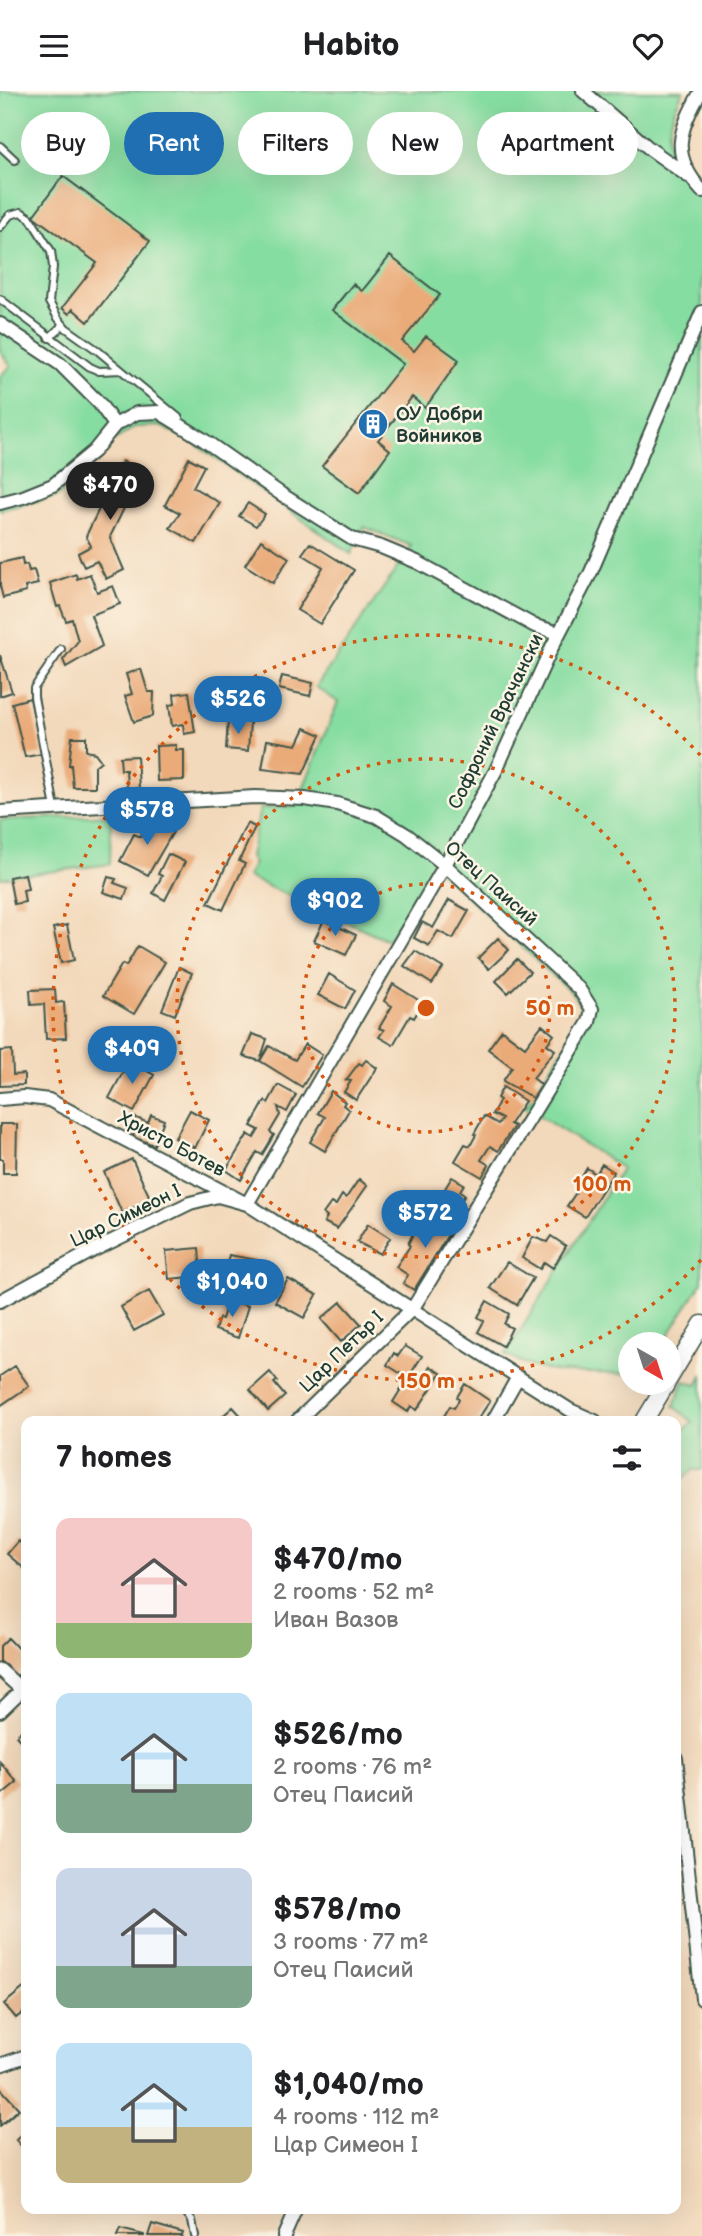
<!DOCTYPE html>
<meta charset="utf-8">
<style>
:root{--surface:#fff;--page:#f2f2f2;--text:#202124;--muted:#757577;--accent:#1f6fb2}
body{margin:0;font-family:"Balsamiq Sans",sans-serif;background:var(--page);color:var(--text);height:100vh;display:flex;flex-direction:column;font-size:26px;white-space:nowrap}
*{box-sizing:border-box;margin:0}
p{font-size:23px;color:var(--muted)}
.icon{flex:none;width:38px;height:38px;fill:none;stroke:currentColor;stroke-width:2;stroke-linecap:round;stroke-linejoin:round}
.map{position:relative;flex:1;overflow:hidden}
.details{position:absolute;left:21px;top:1325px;width:660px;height:798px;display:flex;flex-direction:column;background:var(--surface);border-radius:14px;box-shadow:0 7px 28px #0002}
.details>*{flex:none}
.top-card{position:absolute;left:21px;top:21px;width:662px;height:63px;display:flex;gap:14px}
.needle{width:46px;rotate:141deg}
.buttons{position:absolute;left:618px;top:1241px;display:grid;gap:14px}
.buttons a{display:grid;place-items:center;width:63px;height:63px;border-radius:50%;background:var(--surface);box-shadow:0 7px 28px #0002;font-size:35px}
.price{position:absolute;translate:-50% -60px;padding:0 16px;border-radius:24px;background:var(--accent);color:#fff;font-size:23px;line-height:46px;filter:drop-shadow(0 2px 4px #0008)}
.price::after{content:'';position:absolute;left:50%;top:42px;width:21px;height:16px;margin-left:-10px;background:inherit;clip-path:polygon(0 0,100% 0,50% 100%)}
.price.selected{background:#222;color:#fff}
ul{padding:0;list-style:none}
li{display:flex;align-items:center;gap:21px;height:175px;padding:0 35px}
li span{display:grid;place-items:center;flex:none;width:196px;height:140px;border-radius:14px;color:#555}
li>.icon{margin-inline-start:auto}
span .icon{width:84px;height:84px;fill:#fffc;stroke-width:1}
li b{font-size:30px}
h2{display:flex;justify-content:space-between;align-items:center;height:84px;padding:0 35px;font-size:30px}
.tag{padding:0 24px;border-radius:32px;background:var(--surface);box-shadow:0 7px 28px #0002;font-size:24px;line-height:63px}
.tag.selected{background:var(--accent);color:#fff}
header{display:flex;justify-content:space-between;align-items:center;height:91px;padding:0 35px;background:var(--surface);font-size:32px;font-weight:800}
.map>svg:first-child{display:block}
.green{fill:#86dda1;stroke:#528d6a;stroke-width:2}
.building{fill:#eaab79}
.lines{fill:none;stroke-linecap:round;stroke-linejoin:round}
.service-casing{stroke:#3f5448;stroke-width:10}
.minor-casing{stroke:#3f5448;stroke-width:16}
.tertiary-casing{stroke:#3f5448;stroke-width:19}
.service{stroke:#fff;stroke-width:6}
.minor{stroke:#fff;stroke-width:12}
.tertiary{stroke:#fff;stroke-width:16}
.ring{fill:none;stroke:#d45610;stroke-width:3.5;stroke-dasharray:3.5 7}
.labels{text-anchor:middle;stroke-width:5;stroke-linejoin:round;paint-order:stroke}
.poi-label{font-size:19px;font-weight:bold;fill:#1f3d34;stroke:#fcf5e5;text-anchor:start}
.street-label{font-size:19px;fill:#1f3d34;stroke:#fcf5e5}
.centre{fill:#d45610;stroke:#fcf5e5;stroke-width:3.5}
.ring-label{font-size:21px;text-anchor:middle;font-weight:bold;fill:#d45610;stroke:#fcf5e5;stroke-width:5;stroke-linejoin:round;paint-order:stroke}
</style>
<header><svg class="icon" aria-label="menu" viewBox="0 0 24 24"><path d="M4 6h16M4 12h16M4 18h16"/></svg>Habito<svg class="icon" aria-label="heart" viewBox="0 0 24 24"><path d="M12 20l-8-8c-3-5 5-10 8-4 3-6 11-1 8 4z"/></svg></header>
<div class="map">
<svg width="702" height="2145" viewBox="0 0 702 2145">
<rect width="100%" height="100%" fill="#fcf5e5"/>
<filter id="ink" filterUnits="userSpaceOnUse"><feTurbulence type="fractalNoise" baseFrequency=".0143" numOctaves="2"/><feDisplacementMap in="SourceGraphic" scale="14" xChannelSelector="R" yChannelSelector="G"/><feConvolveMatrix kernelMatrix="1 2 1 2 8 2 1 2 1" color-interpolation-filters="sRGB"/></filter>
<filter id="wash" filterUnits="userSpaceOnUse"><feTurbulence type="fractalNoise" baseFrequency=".00686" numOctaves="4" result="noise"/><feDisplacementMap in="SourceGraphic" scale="28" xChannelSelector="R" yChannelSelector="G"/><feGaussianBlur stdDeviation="1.57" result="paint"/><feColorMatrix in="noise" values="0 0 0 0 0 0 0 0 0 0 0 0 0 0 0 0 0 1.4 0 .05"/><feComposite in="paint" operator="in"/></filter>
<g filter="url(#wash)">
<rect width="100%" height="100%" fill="#f3d9bb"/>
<path class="green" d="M0,0H683C659,47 664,70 702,105V1191L663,1253H630V1280L625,1283L558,1281L533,1276L505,1264L622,1077L525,1016L578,934L580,915L573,903L436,777L388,849L247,786L254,772L250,765L260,718L296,715L338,611L316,596L412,455L364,436L351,463L190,349L160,335L135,336L112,351L58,405L0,419V285L11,275L0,260Z
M111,724L110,773L0,787V729Z
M702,1285V1379H693L676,1393V1339L682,1341L693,1331L674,1315L684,1290L697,1294Z"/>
<g id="blocks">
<path class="building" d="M63,85L150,150L88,231L73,218L69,223L62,217L97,172L33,125Z
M390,165L440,204L402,250L414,260L426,245L459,269L425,317L412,306L378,349L390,359L359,402L322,375L403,273L332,219L353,193L362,200Z
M189,367L204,375L193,396L220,412L196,452L170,437L180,422L165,414Z
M122,370L142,380L110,446L124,479L106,488L97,470L84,476L78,462L91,455L86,445Z
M248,412L265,423L256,435L239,425Z
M261,449L289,467L273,492L245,474Z
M310,452L354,479L320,533L297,519L323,476L302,463Z
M22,467L23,474L27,473L29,480L34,479L38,493L25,496L26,501L3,507L0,495V472Z
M76,483L77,488L90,483L97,501L113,495L120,513L91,524L102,555L66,576L63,569L78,550L72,528L66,530L60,515L57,516L50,492Z
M0,564L12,601L0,605Z
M141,578L148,601H154L153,625L134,631L125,605L132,603L126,583Z
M282,585L313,592L310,605L279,598Z
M189,601L195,641L184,643L183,633L172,635L169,614L175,613L174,603Z
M30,607L42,663L25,666L12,612Z
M228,629L250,631L248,660L226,658Z
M305,637L321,644L303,683L262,678L267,649L297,654Z
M72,646H86V660L95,662L101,670L95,675V696H73L71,674H69Z
M176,654V659H184V689L157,690L156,655Z
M137,665L139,697L127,698L126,679H121L120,666Z
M150,728L173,741L148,784L120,770L134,743L140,746Z
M247,732L255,736L239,770L245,773L223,819L208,812Z
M168,763L185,771L165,809L153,802L162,785L158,783Z
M25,783L28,798L23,799L25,811L14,813L9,786Z
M108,786L116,788L114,792L128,797L124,808L103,801Z
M449,809L469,820L453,848L438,840L429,855L414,847L422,831L433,837Z
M324,829L356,844L346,864L314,850Z
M67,834L74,869L61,872L53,837Z
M498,847L509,859L489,878L478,867Z
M138,855L165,871L134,923L103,905L122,873L126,875Z
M415,860L443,877L432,893L404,875Z
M517,868L530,881L508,902L496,890Z
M179,876L192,882L175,924L162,919Z
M329,883L355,899L345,918L318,904Z
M393,893L423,912L414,927L410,925L393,954L379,946L384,939L379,937L392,915L384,910Z
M55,898L56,912L64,911L66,947L46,948L44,913L31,914L30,899Z
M542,934L554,944L547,953L555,959L533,987L542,994L533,1007L503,990L512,976L488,958L502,939L525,956Z
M252,943L267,948L260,970L269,955L295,969L305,953L322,964L302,996L260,970L243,965Z
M12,959L13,984L24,983V994L0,995V960Z
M366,969L377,977L356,1009L344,1001L351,990L346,989L359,972L362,974Z
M129,970L154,984L134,1021L109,1007Z
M278,994L296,1004L287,1021L278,1016L280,1024L270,1041L274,1044L262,1064L257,1061L241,1089L226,1079L248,1043L254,1047L259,1039L251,1035L265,1010L268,1012Z
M503,996L525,1010L510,1033L514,1035L498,1060L490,1055L481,1069L489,1074L482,1086L455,1070L465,1053L470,1055L476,1044L474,1043L484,1025L498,1033L502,1028L492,1023L500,1009L497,1007Z
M331,1000L345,1011L343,1014L349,1019L325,1060L310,1051L325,1026L318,1022Z
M190,1019L209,1029L195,1057L175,1047Z
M151,1024L164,1029L154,1054L133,1046L134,1042L126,1039L132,1025L148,1032Z
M0,1033H17L16,1082H3V1068H0Z
M132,1068L151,1109L122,1122L104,1081Z
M602,1073L614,1081L585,1126L567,1115L583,1091L580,1089L587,1077L596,1083Z
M452,1086L464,1093L460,1100L465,1104L459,1113L441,1104Z
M359,1088L367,1095L337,1138L324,1131L327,1126L323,1123L331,1112L336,1114L342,1104L346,1107Z
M449,1116L460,1124L414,1199L403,1192L408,1184L396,1176L410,1155L408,1153L414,1141L426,1149L435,1132L439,1134Z
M368,1133L390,1147L380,1163L357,1151Z
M551,1145L566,1155L553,1177L544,1171L540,1178L522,1167L533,1146L547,1151Z
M199,1157L201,1185L169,1188L166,1160Z
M229,1164L257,1169L249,1208L224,1203L229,1177L226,1176Z
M507,1171L533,1187L517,1214L490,1197Z
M288,1188L317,1204L304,1227L275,1211Z
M149,1200L163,1224L134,1240L121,1216Z
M228,1209L248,1215L238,1247L215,1239L219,1227L222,1228Z
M487,1210L509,1223L504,1233L512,1237L503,1255L478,1241L484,1230L478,1226Z
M341,1211L361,1233L341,1251L321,1228Z
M405,1255L422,1265L408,1287L387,1274L394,1262L398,1265Z
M15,1275L29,1295L0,1315V1285Z
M430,1275L441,1282L417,1319L411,1315L408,1321L393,1311L408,1287L418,1294Z
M270,1281L277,1290L274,1292L285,1305L268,1320L250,1299Z
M465,1293L490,1310L478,1328L481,1330H441L450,1315L454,1317L459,1309L457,1306Z
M233,1316L246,1330H217Z
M18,1450L26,1458V1479L7,1463Z
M8,1547L26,1566V1576L16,1586L0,1570V1555Z
M26,1635V1656L16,1645Z
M0,1671L17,1691L0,1705Z
M26,1895V1919L16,1927L4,1913Z
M2,1999L19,2018L0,2035V2001Z
M26,2040V2060L16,2049Z
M152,2133L183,2142L182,2145H148Z
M120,2138L144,2144V2145H117Z"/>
</g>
</g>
<g filter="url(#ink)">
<use href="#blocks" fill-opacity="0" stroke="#3f5448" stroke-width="2"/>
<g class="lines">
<g class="service-casing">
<path id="service" d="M0,55L15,69
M0,136L10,124L21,121L30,127L51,160L53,176L49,211L58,227L66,237L97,259L179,327
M0,208L90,276L99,280L121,279
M49,247L63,234
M55,717L34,606V597L61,558
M183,2118L192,2129L195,2145"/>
</g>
<g class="minor-casing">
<path id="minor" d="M583,0L650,58L688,85
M701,0C679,40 669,63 702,100
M0,233L60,273L99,312L115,334
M0,412L23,406L53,394L94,360L115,334L137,322L159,321L201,347L281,403L352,448L381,456L417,471L535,535L559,542
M0,721L255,706L305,708L337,713L376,725L407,744L445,774L579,898L592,918L589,931L413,1217L297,1330
M0,1008L24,1006L49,1009L247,1113L445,774L496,679L552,556L591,481L702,221
M0,1210L96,1158L190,1112L218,1105L247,1113L518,1286L570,1319L595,1330
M493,1330L518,1286
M0,1579L22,1599
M0,1620L26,1595
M676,1667L702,1908
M0,1974L26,1965
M284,2145L296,2118"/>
</g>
<g class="tertiary-casing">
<path id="tertiary" d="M668,1290L702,1233
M644,1330L667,1292"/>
</g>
<use href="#service" class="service"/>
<use href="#minor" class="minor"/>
<use href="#tertiary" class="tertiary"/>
</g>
</g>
<g class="ring">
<circle cx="426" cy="917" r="124"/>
<circle cx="426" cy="917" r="249"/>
<path d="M701 1169A373 373 0 1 1 701 665"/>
</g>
<defs>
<g id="building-disc" transform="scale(1.575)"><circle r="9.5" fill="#1f6fb2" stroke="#fcf5e5"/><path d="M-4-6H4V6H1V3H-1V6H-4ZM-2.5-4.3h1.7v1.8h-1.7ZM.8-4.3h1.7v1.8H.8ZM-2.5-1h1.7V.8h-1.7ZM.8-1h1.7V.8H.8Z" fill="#fff"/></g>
</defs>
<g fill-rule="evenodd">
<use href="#building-disc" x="373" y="333"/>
</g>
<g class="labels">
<g class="poi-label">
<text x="396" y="329">ОУ Добри<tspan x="396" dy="22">Войников</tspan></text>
</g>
<g class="street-label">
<text transform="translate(495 630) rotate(-64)" y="7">Софроний Врачански</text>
<text transform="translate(492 792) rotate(42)" y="7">Отец Паисий</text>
<text transform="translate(172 1052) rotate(28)" y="7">Христо Ботев</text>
<text transform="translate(125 1124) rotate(-26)" y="7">Цар Симеон I</text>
<text transform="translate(341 1260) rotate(-44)" y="7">Цар Петър I</text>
</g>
</g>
<circle cx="426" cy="917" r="10" class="centre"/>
<g class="ring-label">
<text x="550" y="924">50 m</text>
<text x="602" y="1100">100 m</text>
<text x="426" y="1297">150 m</text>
</g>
</svg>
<div class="buttons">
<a><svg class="needle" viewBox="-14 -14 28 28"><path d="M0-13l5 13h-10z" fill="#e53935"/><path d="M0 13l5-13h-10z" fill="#757577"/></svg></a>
</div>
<b class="price selected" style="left:110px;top:431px">$470</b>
<b class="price" style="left:238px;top:645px">$526</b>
<b class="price" style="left:147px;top:756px">$578</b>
<b class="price" style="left:335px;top:847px">$902</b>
<b class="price" style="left:132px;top:995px">$409</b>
<b class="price" style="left:425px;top:1159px">$572</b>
<b class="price" style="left:232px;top:1228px">$1,040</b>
<div class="top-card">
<a class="tag">Buy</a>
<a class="tag selected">Rent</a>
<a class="tag">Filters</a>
<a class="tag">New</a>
<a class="tag">Apartment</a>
</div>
<section class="details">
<h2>7 homes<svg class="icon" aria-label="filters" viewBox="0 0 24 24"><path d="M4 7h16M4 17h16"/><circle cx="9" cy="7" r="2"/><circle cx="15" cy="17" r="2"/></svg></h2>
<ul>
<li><span style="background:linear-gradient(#f6c9c9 75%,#8fb573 0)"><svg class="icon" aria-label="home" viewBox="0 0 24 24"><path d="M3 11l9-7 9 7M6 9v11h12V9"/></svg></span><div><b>$470/mo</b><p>2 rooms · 52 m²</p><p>Иван Вазов</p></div></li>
<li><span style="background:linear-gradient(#bfe0f5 65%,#7fa58c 0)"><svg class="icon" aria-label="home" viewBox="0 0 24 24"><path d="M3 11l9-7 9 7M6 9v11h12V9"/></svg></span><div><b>$526/mo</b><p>2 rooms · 76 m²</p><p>Отец Паисий</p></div></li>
<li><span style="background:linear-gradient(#c9d6e8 70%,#7fa58c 0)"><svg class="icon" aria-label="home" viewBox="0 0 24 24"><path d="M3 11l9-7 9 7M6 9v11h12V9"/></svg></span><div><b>$578/mo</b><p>3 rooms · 77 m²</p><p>Отец Паисий</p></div></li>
<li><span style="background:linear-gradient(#bfe0f5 60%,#c2b280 0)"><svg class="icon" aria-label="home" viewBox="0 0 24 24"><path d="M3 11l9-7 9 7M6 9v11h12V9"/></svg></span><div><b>$1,040/mo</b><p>4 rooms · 112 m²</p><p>Цар Симеон I</p></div></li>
</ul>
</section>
</div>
